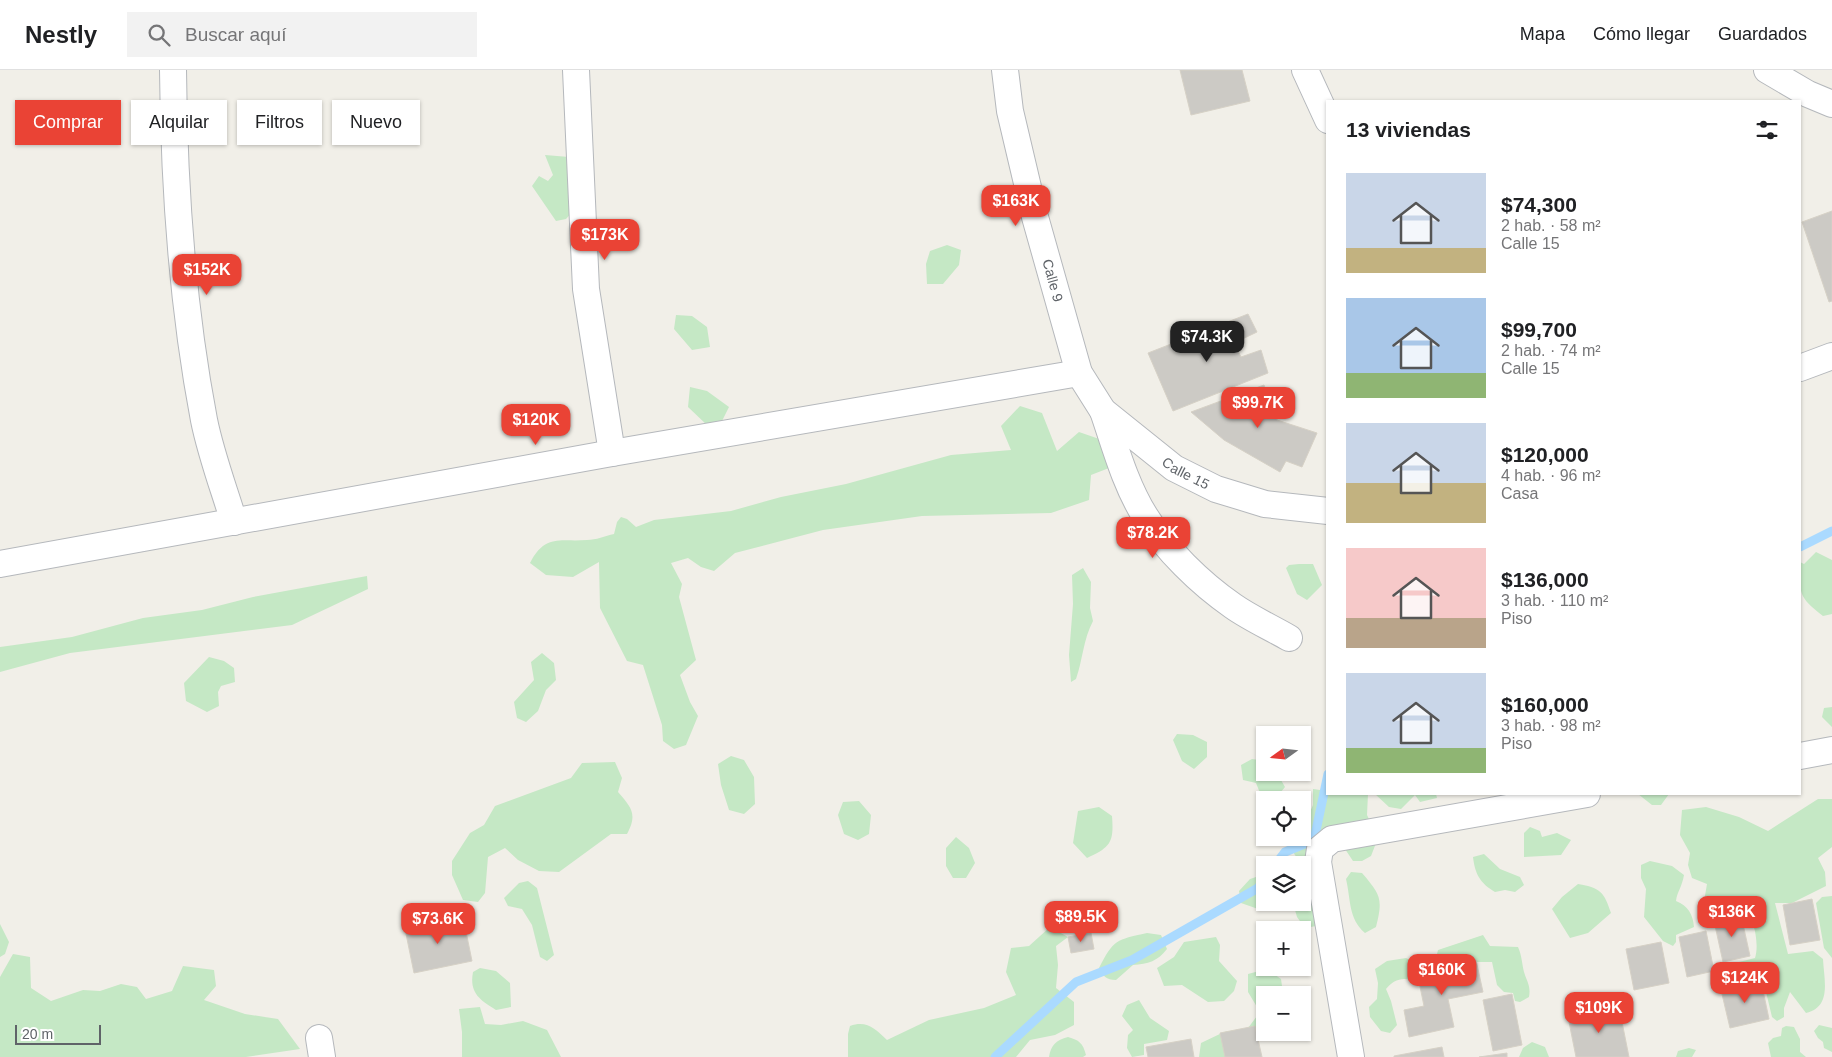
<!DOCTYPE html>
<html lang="es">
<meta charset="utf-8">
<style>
:root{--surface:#fff;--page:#f2f2f2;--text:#202124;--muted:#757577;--line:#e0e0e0;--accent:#ea4335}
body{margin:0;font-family:Helvetica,sans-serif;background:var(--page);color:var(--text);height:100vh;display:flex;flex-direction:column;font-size:19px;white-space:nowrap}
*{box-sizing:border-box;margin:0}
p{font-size:16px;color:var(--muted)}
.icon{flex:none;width:28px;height:28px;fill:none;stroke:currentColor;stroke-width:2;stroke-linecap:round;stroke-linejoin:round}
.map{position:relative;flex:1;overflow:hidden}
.panel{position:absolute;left:1326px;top:30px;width:475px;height:695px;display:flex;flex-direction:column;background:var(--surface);border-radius:0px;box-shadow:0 1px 4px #0004}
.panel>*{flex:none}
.banner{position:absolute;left:15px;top:30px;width:475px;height:45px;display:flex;gap:10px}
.needle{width:32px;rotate:255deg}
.buttons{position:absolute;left:1256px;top:656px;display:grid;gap:10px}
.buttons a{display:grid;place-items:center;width:55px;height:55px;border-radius:0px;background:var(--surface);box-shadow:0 1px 4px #0004;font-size:25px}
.scale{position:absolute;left:15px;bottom:12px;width:86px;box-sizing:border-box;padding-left:5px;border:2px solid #5f6368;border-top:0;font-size:14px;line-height:18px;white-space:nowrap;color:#5f6368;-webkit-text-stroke:4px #fff;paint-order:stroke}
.price{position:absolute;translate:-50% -42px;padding:0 11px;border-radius:10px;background:var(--accent);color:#fff;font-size:16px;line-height:32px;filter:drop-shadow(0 1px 2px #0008)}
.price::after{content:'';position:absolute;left:50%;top:30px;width:15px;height:11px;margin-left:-8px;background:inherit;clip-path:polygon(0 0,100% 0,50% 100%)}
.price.active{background:#222;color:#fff}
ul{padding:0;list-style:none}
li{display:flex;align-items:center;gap:15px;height:125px;padding:0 20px}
li span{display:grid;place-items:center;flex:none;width:140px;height:100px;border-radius:0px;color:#555}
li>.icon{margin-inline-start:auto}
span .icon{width:60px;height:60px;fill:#fffc;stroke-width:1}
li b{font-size:21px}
h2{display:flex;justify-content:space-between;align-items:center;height:60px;padding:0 20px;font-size:21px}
.pill{padding:0 18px;border-radius:0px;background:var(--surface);box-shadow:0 1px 4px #0004;font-size:18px;line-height:45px}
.pill.active{background:var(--accent);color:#fff}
header{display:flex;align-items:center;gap:30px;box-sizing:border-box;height:70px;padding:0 25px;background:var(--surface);border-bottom:1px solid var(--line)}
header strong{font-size:24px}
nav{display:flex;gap:28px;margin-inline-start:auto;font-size:18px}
.search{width:350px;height:45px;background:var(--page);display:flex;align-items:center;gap:12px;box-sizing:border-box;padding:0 18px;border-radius:0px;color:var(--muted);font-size:19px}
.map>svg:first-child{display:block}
.green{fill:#c5e8c5}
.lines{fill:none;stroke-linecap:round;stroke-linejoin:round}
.stream{stroke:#aadaff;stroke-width:9}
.building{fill:#cccac5;stroke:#d6d1c6}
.street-casing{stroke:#b5b8bc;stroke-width:28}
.street{stroke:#fff;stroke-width:26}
.labels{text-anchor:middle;stroke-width:4.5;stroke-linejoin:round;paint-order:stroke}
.street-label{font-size:14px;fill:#5f6368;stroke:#fff}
</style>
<header>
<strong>Nestly</strong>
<div class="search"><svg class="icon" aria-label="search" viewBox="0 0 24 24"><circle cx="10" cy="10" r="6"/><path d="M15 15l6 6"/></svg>Buscar aquí</div>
<nav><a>Mapa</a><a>Cómo llegar</a><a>Guardados</a></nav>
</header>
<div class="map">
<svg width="1832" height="987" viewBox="0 0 1832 987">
<rect width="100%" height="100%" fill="#f1efe8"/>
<path class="green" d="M545,85L569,87L586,127L566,149L556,151L532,116L539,106L548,111L553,105Z
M947,175L961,180L959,195L943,214H927L926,194L930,181Z
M676,245L692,246L707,257L710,277L692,280L674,259Z
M690,317L707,321L729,337L721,353L708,356L688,337Z
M1020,336L1042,343L1057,381L1079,362L1108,372L1109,398L1091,405L1089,430L1051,443L922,446L823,460L735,483L714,501L701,497L688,488L671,493L682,514L679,527L696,590L680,605L690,632L698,646L686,675L674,679L663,671L662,655L643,595L627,591L600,538L599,492L573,507L546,505L530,493C545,464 560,472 587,470C596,470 605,466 614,464L617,452L621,447L627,449L636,457L654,450L731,441L781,427L846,414L951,385L1011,380L1001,356Z
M1816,482L1832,490V544L1823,546C1797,526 1800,523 1800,492L1804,494Z
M1299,494H1313L1322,515L1307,530L1297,524L1286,498L1289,495Z
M1083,498L1091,512L1090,538L1093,551C1083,570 1083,589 1076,609L1071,612L1069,585L1073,534L1072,505Z
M367,506L368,519L292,555L70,583L0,602V577L72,567L143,548L202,540L253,527Z
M542,583L554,593L556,610L546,620L538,641L526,652L517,648L514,632L534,610L531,592Z
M209,587L224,591L234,598L235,612L221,616L218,622L219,636L207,642L186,631L184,613Z
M1832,637V657L1822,647L1824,638Z
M1177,664L1193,665L1207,672V687L1194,699L1182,691L1173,670Z
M731,686L744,690L754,707L755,734L744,744L729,740L721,715L718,694Z
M1252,689L1265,691V702L1277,703L1285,717L1276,728L1260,723L1256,713L1243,710L1241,695Z
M615,692L622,708L618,722C631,737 638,744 627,764H611L559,802L539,801L518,790L505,778L488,787L485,823L478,832L463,830L452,805V791L470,763L484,755L495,736L571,708L582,693Z
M1313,719L1327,721L1328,724H1368L1367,745L1378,768L1371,786L1362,791H1353L1345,779H1340L1318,799H1305C1298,788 1290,782 1289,768H1302L1303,758L1313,735Z
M1375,724H1436L1437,728L1420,732L1415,725L1401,739L1389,737Z
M1638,724H1669L1661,735H1652Z
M1818,729H1832V777L1818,788L1825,802L1826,816L1792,833H1775L1788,884L1813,881L1823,889C1824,910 1832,937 1806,943L1790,922L1784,938V947L1777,951L1772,947L1762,905C1749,909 1742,913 1732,902L1735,893L1755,888C1760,873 1753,844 1742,833C1740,830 1734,829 1731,827L1719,846L1707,845L1703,837L1707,814L1692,808L1688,795L1690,783L1680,765L1682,740L1706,737L1739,747L1768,761Z
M859,731L871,745L869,764L858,770L844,764L838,745L843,732Z
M1099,737L1112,746C1114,772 1111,777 1087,788L1073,773L1078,741Z
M1530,757L1540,761L1542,767L1557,763L1571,770L1561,785L1524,787V763Z
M956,767L969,778L975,793L966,808H953L946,796V778Z
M1484,784L1500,799L1520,807L1524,815L1515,822L1505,820L1495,822C1480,813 1475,804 1473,787Z
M1650,791L1672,796L1684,805C1682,817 1677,822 1676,831C1688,836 1693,844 1694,857L1676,865V872L1673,876L1663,871L1644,847L1646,819L1641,808V795Z
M1351,802L1362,803C1381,825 1383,829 1376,857L1365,863C1348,848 1351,830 1346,809Z
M1259,806H1265V832L1276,833L1261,840L1241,833L1239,821L1250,809Z
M528,811L537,818L554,885L547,891L540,887L532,855L522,839L508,836L504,828L519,813Z
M1578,814C1601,818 1604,822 1611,843L1588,863L1570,868L1552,839L1562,827Z
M1321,817L1339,834V844L1316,856L1305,858L1297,847L1293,833L1302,832L1303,823Z
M1832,826V888L1824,878L1816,833L1822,827Z
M0,854L9,872L5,884L0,887Z
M1050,857L1068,867L1056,876L1058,895L1056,918L1074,932V955L1055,965L1030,970L1016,987H848V964L850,956C867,950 875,959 887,970L929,950L984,938L1016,925L1006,902L1011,878L1029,876Z
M1147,863L1161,865L1167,879C1158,891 1148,894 1133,895L1116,910C1106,910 1103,906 1099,898C1114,869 1116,870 1147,863Z
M1483,865L1490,876L1518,877C1522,886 1522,894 1524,902C1527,912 1531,916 1529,927L1520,932L1515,931L1513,923L1504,922L1497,915L1492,892H1461L1448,897L1441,895L1436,888L1438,880Z
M1216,867L1220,875L1219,891L1237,911L1234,921L1224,931L1208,932L1182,915L1164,916L1157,898L1174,887L1184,872Z
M13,884L30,887L31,918L51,931L83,920L100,921L121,914L137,917L146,929L172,921L183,896L214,900L216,916L204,930L245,944L278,949L300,979L246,987H0V907Z
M1406,888L1414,892L1420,902L1412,910C1401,907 1393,910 1386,919L1391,931L1397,955L1390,963L1381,961L1370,947L1369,937L1377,929L1378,913L1375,899L1387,891Z
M480,898L496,901L510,913L511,937L496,940C480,930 469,923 473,902Z
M1267,899L1281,909L1283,923L1288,925H1265V962L1290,964L1284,969L1281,963L1240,971L1236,987H1199L1201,973L1224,962L1248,958L1260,942L1248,922V904Z
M1139,930L1150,948L1169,961L1167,970L1144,974V985L1132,987L1127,978L1128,965L1133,960L1122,946L1127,935Z
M480,937L485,954L501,955L523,951L547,960L561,987H462V962L459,939Z
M1819,955L1832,958V982L1824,978L1823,972L1818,968L1814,961Z
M1786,956L1794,957L1800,969V982L1806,987H1771L1768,973L1773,968L1781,966L1782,958Z
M1068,967C1079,970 1083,973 1086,985L1083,987H1049C1051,975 1056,970 1068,967Z
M1532,972L1545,977L1549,987H1519L1523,978Z
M1689,978L1696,980L1692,987H1676L1678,981Z"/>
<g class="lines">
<path class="stream" d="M1800,477L1832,461
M1275,795L1285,782L1314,770L1328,704
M995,987L1076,912L1132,890L1258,818L1265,808"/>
</g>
<path class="building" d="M1180,0H1242L1250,31L1191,45Z
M1832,141V231L1829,232L1802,152Z
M1248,244L1257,262L1234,273L1241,287L1261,280L1268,303L1173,341L1148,283Z
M1264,315L1277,350L1317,363L1302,397L1286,391L1280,402L1224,370L1191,342Z
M1812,829L1820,870L1790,875L1783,835Z
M1741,845L1750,886L1723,892L1714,851Z
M463,847L472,891L414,903L405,859Z
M1706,861L1714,901L1687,907L1679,867Z
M1091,863L1094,879L1071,883L1068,867Z
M1661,872L1669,913L1634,920L1626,879Z
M1476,890L1483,922L1448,929L1454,957L1409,967L1404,940L1424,936L1417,902Z
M1761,911L1769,949L1730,958L1721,920Z
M1512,924L1522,975L1493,981L1483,930Z
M1619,937L1629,987H1576L1568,947Z
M1255,956L1262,987H1225L1220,963Z
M1191,969L1194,987H1148L1146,977Z
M1442,977L1444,987H1394V986Z
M1507,983V987H1479Z"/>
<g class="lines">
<g class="street-casing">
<g id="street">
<path d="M173,0C174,117 182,235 204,350C211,385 224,419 234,452"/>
<path d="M576,0L586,219L612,383"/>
<path id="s1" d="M1005,0L1010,41L1035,147L1079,303L1103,341L1174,398L1216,419L1265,434L1328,441"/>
<path d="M1305,0L1328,50"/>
<path d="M1767,0L1808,24L1832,34"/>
<path d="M1800,298L1832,286"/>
<path d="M1103,341C1115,376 1125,414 1145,446C1166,480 1200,513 1233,536C1250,548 1270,557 1289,568"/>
<path d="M0,494L612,383L1079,303"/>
<path d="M1800,686L1832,680"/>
<path d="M319,968L322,987"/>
<path d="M1351,987L1318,792L1320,779L1332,769L1587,724"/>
</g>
</g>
<use href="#street" class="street"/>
</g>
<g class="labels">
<g class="street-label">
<text dy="5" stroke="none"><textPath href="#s1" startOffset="216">Calle 9</textPath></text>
<text dy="5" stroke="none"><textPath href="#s1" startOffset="461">Calle 15</textPath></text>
</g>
</g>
</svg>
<div class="buttons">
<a><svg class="needle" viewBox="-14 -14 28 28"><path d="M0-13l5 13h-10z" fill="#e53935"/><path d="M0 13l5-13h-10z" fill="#757577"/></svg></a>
<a><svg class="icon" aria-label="locate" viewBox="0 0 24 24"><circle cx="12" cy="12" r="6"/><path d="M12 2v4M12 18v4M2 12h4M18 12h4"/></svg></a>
<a><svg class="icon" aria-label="layers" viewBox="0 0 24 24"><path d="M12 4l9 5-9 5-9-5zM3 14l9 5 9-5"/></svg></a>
<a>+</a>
<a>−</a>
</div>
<div class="scale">20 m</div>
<b class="price" style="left:1016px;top:157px">$163K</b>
<b class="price" style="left:605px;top:191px">$173K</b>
<b class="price" style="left:207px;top:226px">$152K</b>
<b class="price active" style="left:1207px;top:293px">$74.3K</b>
<b class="price" style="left:1258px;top:359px">$99.7K</b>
<b class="price" style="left:536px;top:376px">$120K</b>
<b class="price" style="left:1153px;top:489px">$78.2K</b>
<b class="price" style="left:1732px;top:868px">$136K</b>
<b class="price" style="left:1081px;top:873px">$89.5K</b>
<b class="price" style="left:438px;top:875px">$73.6K</b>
<b class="price" style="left:1442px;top:926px">$160K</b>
<b class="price" style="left:1745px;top:934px">$124K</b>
<b class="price" style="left:1599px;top:964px">$109K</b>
<div class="banner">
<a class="pill active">Comprar</a>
<a class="pill">Alquilar</a>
<a class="pill">Filtros</a>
<a class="pill">Nuevo</a>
</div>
<section class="panel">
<h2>13 viviendas<svg class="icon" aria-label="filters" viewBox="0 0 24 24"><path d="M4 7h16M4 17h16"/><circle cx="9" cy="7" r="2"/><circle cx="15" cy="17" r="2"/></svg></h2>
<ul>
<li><span style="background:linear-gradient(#c9d6e8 75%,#c2b280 0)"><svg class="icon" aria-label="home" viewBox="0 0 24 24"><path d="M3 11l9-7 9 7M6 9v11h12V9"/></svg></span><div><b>$74,300</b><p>2 hab. · 58 m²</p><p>Calle 15</p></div></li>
<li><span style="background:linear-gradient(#a9c7e8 75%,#8fb573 0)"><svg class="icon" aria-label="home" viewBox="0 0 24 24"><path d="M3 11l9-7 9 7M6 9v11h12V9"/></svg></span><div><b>$99,700</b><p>2 hab. · 74 m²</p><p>Calle 15</p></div></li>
<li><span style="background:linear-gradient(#c9d6e8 60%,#c2b280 0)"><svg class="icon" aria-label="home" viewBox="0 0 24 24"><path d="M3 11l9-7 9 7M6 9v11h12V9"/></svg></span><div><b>$120,000</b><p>4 hab. · 96 m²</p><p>Casa</p></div></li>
<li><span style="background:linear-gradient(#f6c9c9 70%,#b9a48a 0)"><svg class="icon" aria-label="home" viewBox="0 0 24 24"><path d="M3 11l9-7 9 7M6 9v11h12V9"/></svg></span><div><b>$136,000</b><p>3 hab. · 110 m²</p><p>Piso</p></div></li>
<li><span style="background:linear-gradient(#c9d6e8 75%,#8fb573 0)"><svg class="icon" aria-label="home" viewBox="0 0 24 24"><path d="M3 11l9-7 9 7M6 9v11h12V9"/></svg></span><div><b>$160,000</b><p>3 hab. · 98 m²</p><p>Piso</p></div></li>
</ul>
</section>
</div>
